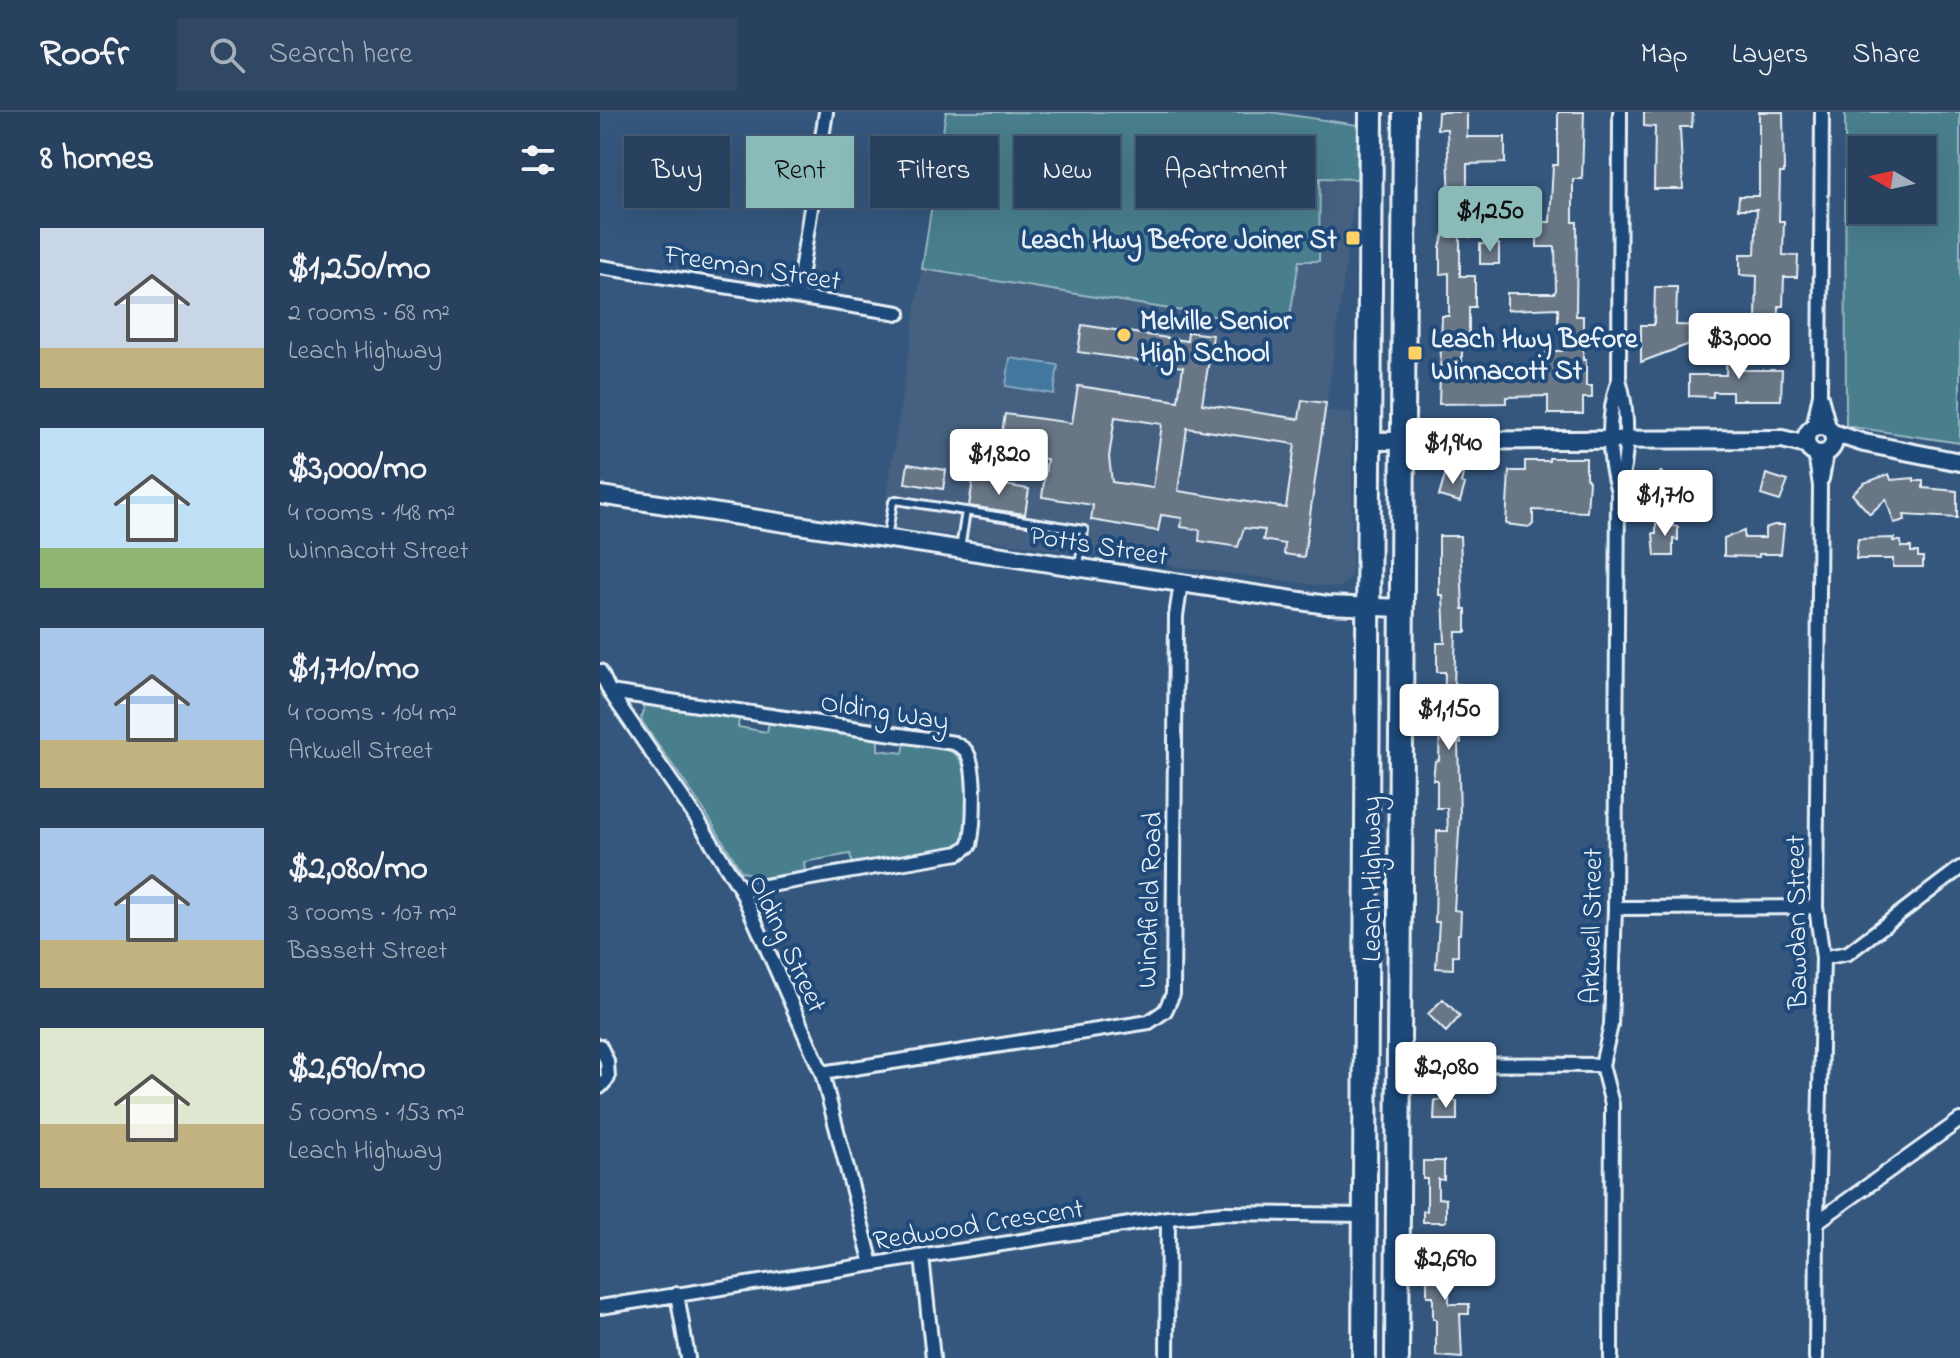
<!DOCTYPE html>
<meta charset="utf-8">
<style>
:root{--surface:#28415e;--page:#304864;--text:#f1f3f6;--muted:#a5afbc;--line:#445a73;--accent:#8bbbb9}
body{margin:0;font-family:"Indie Flower",sans-serif;background:var(--page);color:var(--text);height:100vh;display:flex;flex-direction:column;font-size:30px;white-space:nowrap}
*{box-sizing:border-box;margin:0}
p{font-size:26px;color:var(--muted)}
.icon{flex:none;width:44px;height:44px;fill:none;stroke:currentColor;stroke-width:2;stroke-linecap:round;stroke-linejoin:round}
.map{position:relative;flex:1;overflow:hidden}
.sheet{display:flex;flex-direction:column;background:var(--surface);width:600px}
.sheet>*{flex:none}
.top-card{position:absolute;left:24px;top:24px;width:760px;height:72px;display:flex;gap:16px}
.needle{width:52px;rotate:279deg}
.tools{position:absolute;left:1248px;top:24px;display:grid;gap:16px}
.tools a{display:grid;place-items:center;width:88px;height:88px;border-radius:0px;background:var(--surface);box-shadow:0 8px 32px #0002,0 0 0 2px var(--line);font-size:40px}
.price{position:absolute;translate:-50% -68px;padding:0 18px;border-radius:8px;background:#fff;color:#222;font-size:26px;line-height:52px;filter:drop-shadow(0 2px 4px #0008)}
.price::after{content:'';position:absolute;left:50%;top:48px;width:24px;height:18px;margin-left:-12px;background:inherit;clip-path:polygon(0 0,100% 0,50% 100%)}
.price.on{background:var(--accent);color:#111}
ul{padding:0;list-style:none}
li{display:flex;align-items:center;gap:24px;height:200px;padding:0 40px}
li span{display:grid;place-items:center;flex:none;width:224px;height:160px;border-radius:0px;color:#555}
li>.icon{margin-inline-start:auto}
span .icon{width:96px;height:96px;fill:#fffc;stroke-width:1}
li b{font-size:34px}
h2{display:flex;justify-content:space-between;align-items:center;height:96px;padding:0 40px;font-size:34px}
.chip{padding:0 28px;border-radius:0px;background:var(--surface);box-shadow:0 8px 32px #0002,0 0 0 2px var(--line);font-size:28px;line-height:72px}
.chip.on{background:var(--accent);color:#111}
header{display:flex;align-items:center;gap:48px;box-sizing:border-box;height:112px;padding:0 40px;background:var(--surface);border-bottom:2px solid var(--line)}
header strong{font-size:38px}
nav{display:flex;gap:44px;margin-inline-start:auto;font-size:28px}
.search{width:560px;height:72px;background:var(--page);display:flex;align-items:center;gap:20px;box-sizing:border-box;padding:0 28px;border-radius:0px;color:var(--muted);font-size:30px}
main{display:flex;flex:1;min-height:0}
.map>svg:first-child{display:block}
.built{fill:#446080}
.green{fill:#497e8c;stroke:#98b8c2;stroke-width:2;fill-rule:evenodd}
.water{fill:#42789f;stroke:#84a8c3;stroke-width:2}
.building{fill:#677686;stroke:#e8f1f8;stroke-width:2;fill-rule:evenodd}
.lines{fill:none;stroke-linecap:round;stroke-linejoin:round}
.lane-casing{stroke:#e8f1f8;stroke-width:12}
.street-casing{stroke:#e8f1f8;stroke-width:18}
.secondary-casing{stroke:#e8f1f8;stroke-width:22}
.highway-casing{stroke:#e8f1f8;stroke-width:28}
.lane{stroke:#1f4a7a;stroke-width:6}
.street{stroke:#1f4a7a;stroke-width:12}
.secondary{stroke:#1f4a7a;stroke-width:16}
.highway{stroke:#1f4a7a;stroke-width:22}
.poi-dot{fill:#ffd166;stroke:#1f4a7a;stroke-width:3}
.labels{text-anchor:middle;stroke-width:8;stroke-linejoin:round;paint-order:stroke}
.poi-label{font-size:28px;font-weight:bold;fill:#e8f1f8;stroke:#1f4a7a;text-anchor:start}
.street-label{font-size:28px;fill:#e8f1f8;stroke:#1f4a7a}
</style>
<header>
<strong>Roofr</strong>
<div class="search"><svg class="icon" aria-label="search" viewBox="0 0 24 24"><circle cx="10" cy="10" r="6"/><path d="M15 15l6 6"/></svg>Search here</div>
<nav><a>Map</a><a>Layers</a><a>Share</a></nav>
</header>
<main>
<section class="sheet">
<h2>8 homes<svg class="icon" aria-label="filters" viewBox="0 0 24 24"><path d="M4 7h16M4 17h16"/><circle cx="9" cy="7" r="2"/><circle cx="15" cy="17" r="2"/></svg></h2>
<ul>
<li><span style="background:linear-gradient(#c9d6e8 75%,#c2b280 0)"><svg class="icon" aria-label="home" viewBox="0 0 24 24"><path d="M3 11l9-7 9 7M6 9v11h12V9"/></svg></span><div><b>$1,250/mo</b><p>2 rooms · 68 m²</p><p>Leach Highway</p></div></li>
<li><span style="background:linear-gradient(#bfe0f5 75%,#8fb573 0)"><svg class="icon" aria-label="home" viewBox="0 0 24 24"><path d="M3 11l9-7 9 7M6 9v11h12V9"/></svg></span><div><b>$3,000/mo</b><p>4 rooms · 148 m²</p><p>Winnacott Street</p></div></li>
<li><span style="background:linear-gradient(#a9c7e8 70%,#c2b280 0)"><svg class="icon" aria-label="home" viewBox="0 0 24 24"><path d="M3 11l9-7 9 7M6 9v11h12V9"/></svg></span><div><b>$1,710/mo</b><p>4 rooms · 104 m²</p><p>Arkwell Street</p></div></li>
<li><span style="background:linear-gradient(#a9c7e8 70%,#c2b280 0)"><svg class="icon" aria-label="home" viewBox="0 0 24 24"><path d="M3 11l9-7 9 7M6 9v11h12V9"/></svg></span><div><b>$2,080/mo</b><p>3 rooms · 107 m²</p><p>Bassett Street</p></div></li>
<li><span style="background:linear-gradient(#dfe7d0 60%,#c2b280 0)"><svg class="icon" aria-label="home" viewBox="0 0 24 24"><path d="M3 11l9-7 9 7M6 9v11h12V9"/></svg></span><div><b>$2,690/mo</b><p>5 rooms · 153 m²</p><p>Leach Highway</p></div></li>
</ul>
</section>
<div class="map">
<svg width="1360" height="1246" viewBox="0 0 1360 1246">
<rect width="100%" height="100%" fill="#35577e"/>
<filter id="ink" filterUnits="userSpaceOnUse"><feTurbulence type="fractalNoise" baseFrequency=".0125" numOctaves="2"/><feDisplacementMap in="SourceGraphic" scale="16" xChannelSelector="R" yChannelSelector="G"/><feConvolveMatrix kernelMatrix="1 2 1 2 8 2 1 2 1" color-interpolation-filters="sRGB"/></filter>
<g filter="url(#ink)">
<path class="built" d="M346,0H670L758,13L757,67L726,298L752,302V465L739,476L282,414Z"/>
<path class="green" d="M346,0H670L758,13L757,67L720,66L719,149H699L688,216L322,157Z
M1245,0H1360V331L1246,314ZM1262,38H1322V98H1262Z
M47,592L139,606L138,615L167,620L169,610L278,626V638L303,641L305,630C322,633 347,632 359,646C370,659 370,705 366,721C363,730 356,734 348,737L253,753L250,742L204,750L205,760L155,768L153,763L141,759L104,698L43,611L41,606L44,599L43,594Z"/>
<path class="water" d="M410,246L458,253L454,282L406,274Z"/>
<path class="building" d="M838,0H867V25H905V51L867,52V96L877,98L870,125L860,123V164H875V195H869V232H862V257H906L946,256V239H962V217H958V196L907,198V181H954L956,178L955,135H937V110H950L953,53H958V0H984L982,67H973V110H977L976,204H983V248H986V274H992V286H983V302H948V284L906,285V291L839,292L842,204H849V161L840,162V135L848,110L854,112L860,88H850L847,17H837Z
M1044,0H1093L1092,15H1080L1083,77H1054L1055,15L1044,14Z
M1159,0H1183L1184,61H1180L1179,109H1184L1183,143L1198,144L1197,165H1184L1183,194H1179L1178,234H1151L1152,207H1156L1157,164L1140,163V142H1155L1157,97H1138L1139,84H1159Z
M880,132H899V152H880Z
M1055,175H1077L1076,213L1114,214V223L1041,250V213H1054Z
M482,213L587,229L588,220L613,223L602,292L699,307L702,288L726,291L704,445L684,442L685,432L663,428L665,418L644,416L638,435L599,429L600,418L581,415L582,406L561,403L558,419L491,408L493,393L442,385L447,347L399,340L405,302L472,311L478,274L578,289L583,255L478,240ZM515,305L562,312L553,376L512,370L509,345ZM587,316L695,332L686,396L578,379Z
M1127,234L1144,235L1143,258H1182L1181,288H1132V280H1113V285L1089,284V263H1126Z
M949,346H986V365L989,369L987,400L933,398V412L930,415L906,412L909,359H925V349H949Z
M308,352L346,358L343,377L305,371Z
M847,357L863,362L861,371L865,372L860,390L839,384Z
M1061,360L1074,374L1049,398L1036,385Z
M1084,362H1099V367H1112L1110,382L1083,381Z
M1166,362L1188,369L1180,389L1161,383Z
M1289,362L1291,368L1314,366V369H1323V376L1357,379V406L1304,403L1305,408L1294,411L1286,387L1270,402L1252,382L1264,371Z
M373,368L429,377L425,402L369,394Z
M1056,407L1069,408L1068,413L1078,415V428L1073,427V444H1055L1053,421H1056Z
M1174,413H1184L1181,442H1159V445L1124,444V426L1144,419V426H1165V416Z
M839,424H860L863,497H866V520H856L854,572L865,573V594H861V631H858L860,704L854,798L861,799L860,822H858V844L853,843V857L836,856L839,810H835L837,719H848L847,696H837V668H833L835,649L839,648L840,607H844L845,560H837V531H845L843,483H839Z
M1294,426L1293,429H1301V435H1311V440H1318V445H1323V455H1293V447H1256L1258,427Z
M843,887L860,904L846,920L828,902Z
M835,988L857,989V1008H834Z
M823,1049H844V1068L838,1067V1086L846,1087V1109L843,1110H823V1099H827V1067H823Z
M841,1129H858V1149L849,1150V1192H869V1202H860L862,1246L836,1244V1207H833V1184H827V1155H831V1138H841Z"/>
<g class="lines">
<g class="lane-casing">
<path id="lane" d="M287,426L293,390L296,388L484,418L479,455
M360,437L366,399"/>
</g>
<g class="street-casing">
<path id="street" d="M0,155L299,201
M197,185L226,0
M1221,285L1230,318
M1213,316L1220,282L1222,0
M1215,341L1220,374L1216,795L1223,846L1217,1110L1216,1246
M1222,367L1227,340
M1018,380C1029,346 1029,301 1019,267L1020,0
M0,559L10,580L97,707L141,778L222,961L272,1152
M10,580L354,631C357,633 362,635 365,638C378,651 374,715 370,733L359,741L141,778
M1015,796L1216,795
M1223,846L1248,841L1360,756
M0,934L7,949L8,966L0,975
M798,952L1002,953
M222,961L549,910L565,899L573,882L576,504L581,471
M1217,1110L1360,1008
M322,1145L333,1246
M77,1182L88,1246
M0,1195L568,1106L623,1101L765,1103
M567,1246L568,1106
M1011,1246L1012,992L1002,953L1011,913L1015,796L1018,380C1007,346 1007,301 1019,267"/>
</g>
<g class="secondary-casing">
<path id="secondary" d="M1206 328a14 14 0 1 1 28 0a14 14 0 1 1-28 0Z
M1233,321L1264,331L1360,350
M770,329L1182,327L1207,333
M0,383L727,493L802,496"/>
</g>
<g class="highway-casing">
<path id="highway" d="M764,1246L771,0
M797,1246L805,0"/>
</g>
<use href="#lane" class="lane"/>
<use href="#street" class="street"/>
<use href="#secondary" class="secondary"/>
<use href="#highway" class="highway"/>
</g>
</g>
<g class="poi-dot">
<rect x="745" y="118" width="16" height="16" rx="4"/>
<circle cx="524" cy="223" r="8"/>
<rect x="807" y="233" width="16" height="16" rx="4"/>
</g>
<g class="labels">
<g class="poi-label">
<text x="737" y="136" text-anchor="end">Leach Hwy Before Joiner St</text>
<text x="540" y="217">Melville Senior<tspan x="540" dy="32">High School</tspan></text>
<text x="831" y="235">Leach Hwy Before<tspan x="831" dy="32">Winnacott St</tspan></text>
</g>
<g class="street-label">
<text transform="translate(153 154) rotate(9)" y="10">Freeman Street</text>
<text transform="translate(499 432) rotate(9)" y="10">Potts Street</text>
<text transform="translate(285 598) rotate(9)" y="10">Olding Way</text>
<text transform="translate(770 767) rotate(-90)" y="10">Leach Highway</text>
<text transform="translate(548 788) rotate(-88)" y="10">Windfield Road</text>
<text transform="translate(1195 810) rotate(-91)" y="10">Bawdan Street</text>
<text transform="translate(990 814) rotate(-89)" y="10">Arkwell Street</text>
<text transform="translate(189 831) rotate(65)" y="10">Olding Street</text>
<text transform="translate(378 1111) rotate(-9)" y="10">Redwood Crescent</text>
</g>
</g>
</svg>
<div class="tools">
<a><svg class="needle" viewBox="-14 -14 28 28"><path d="M0-13l5 13h-10z" fill="#e53935"/><path d="M0 13l5-13h-10z" fill="#a5afbc"/></svg></a>
</div>
<b class="price on" style="left:890px;top:142px">$1,250</b>
<b class="price" style="left:1139px;top:269px">$3,000</b>
<b class="price" style="left:853px;top:374px">$1,940</b>
<b class="price" style="left:399px;top:385px">$1,820</b>
<b class="price" style="left:1065px;top:426px">$1,710</b>
<b class="price" style="left:849px;top:640px">$1,150</b>
<b class="price" style="left:846px;top:998px">$2,080</b>
<b class="price" style="left:845px;top:1190px">$2,690</b>
<div class="top-card">
<a class="chip">Buy</a>
<a class="chip on">Rent</a>
<a class="chip">Filters</a>
<a class="chip">New</a>
<a class="chip">Apartment</a>
</div>
</div>
</main>
